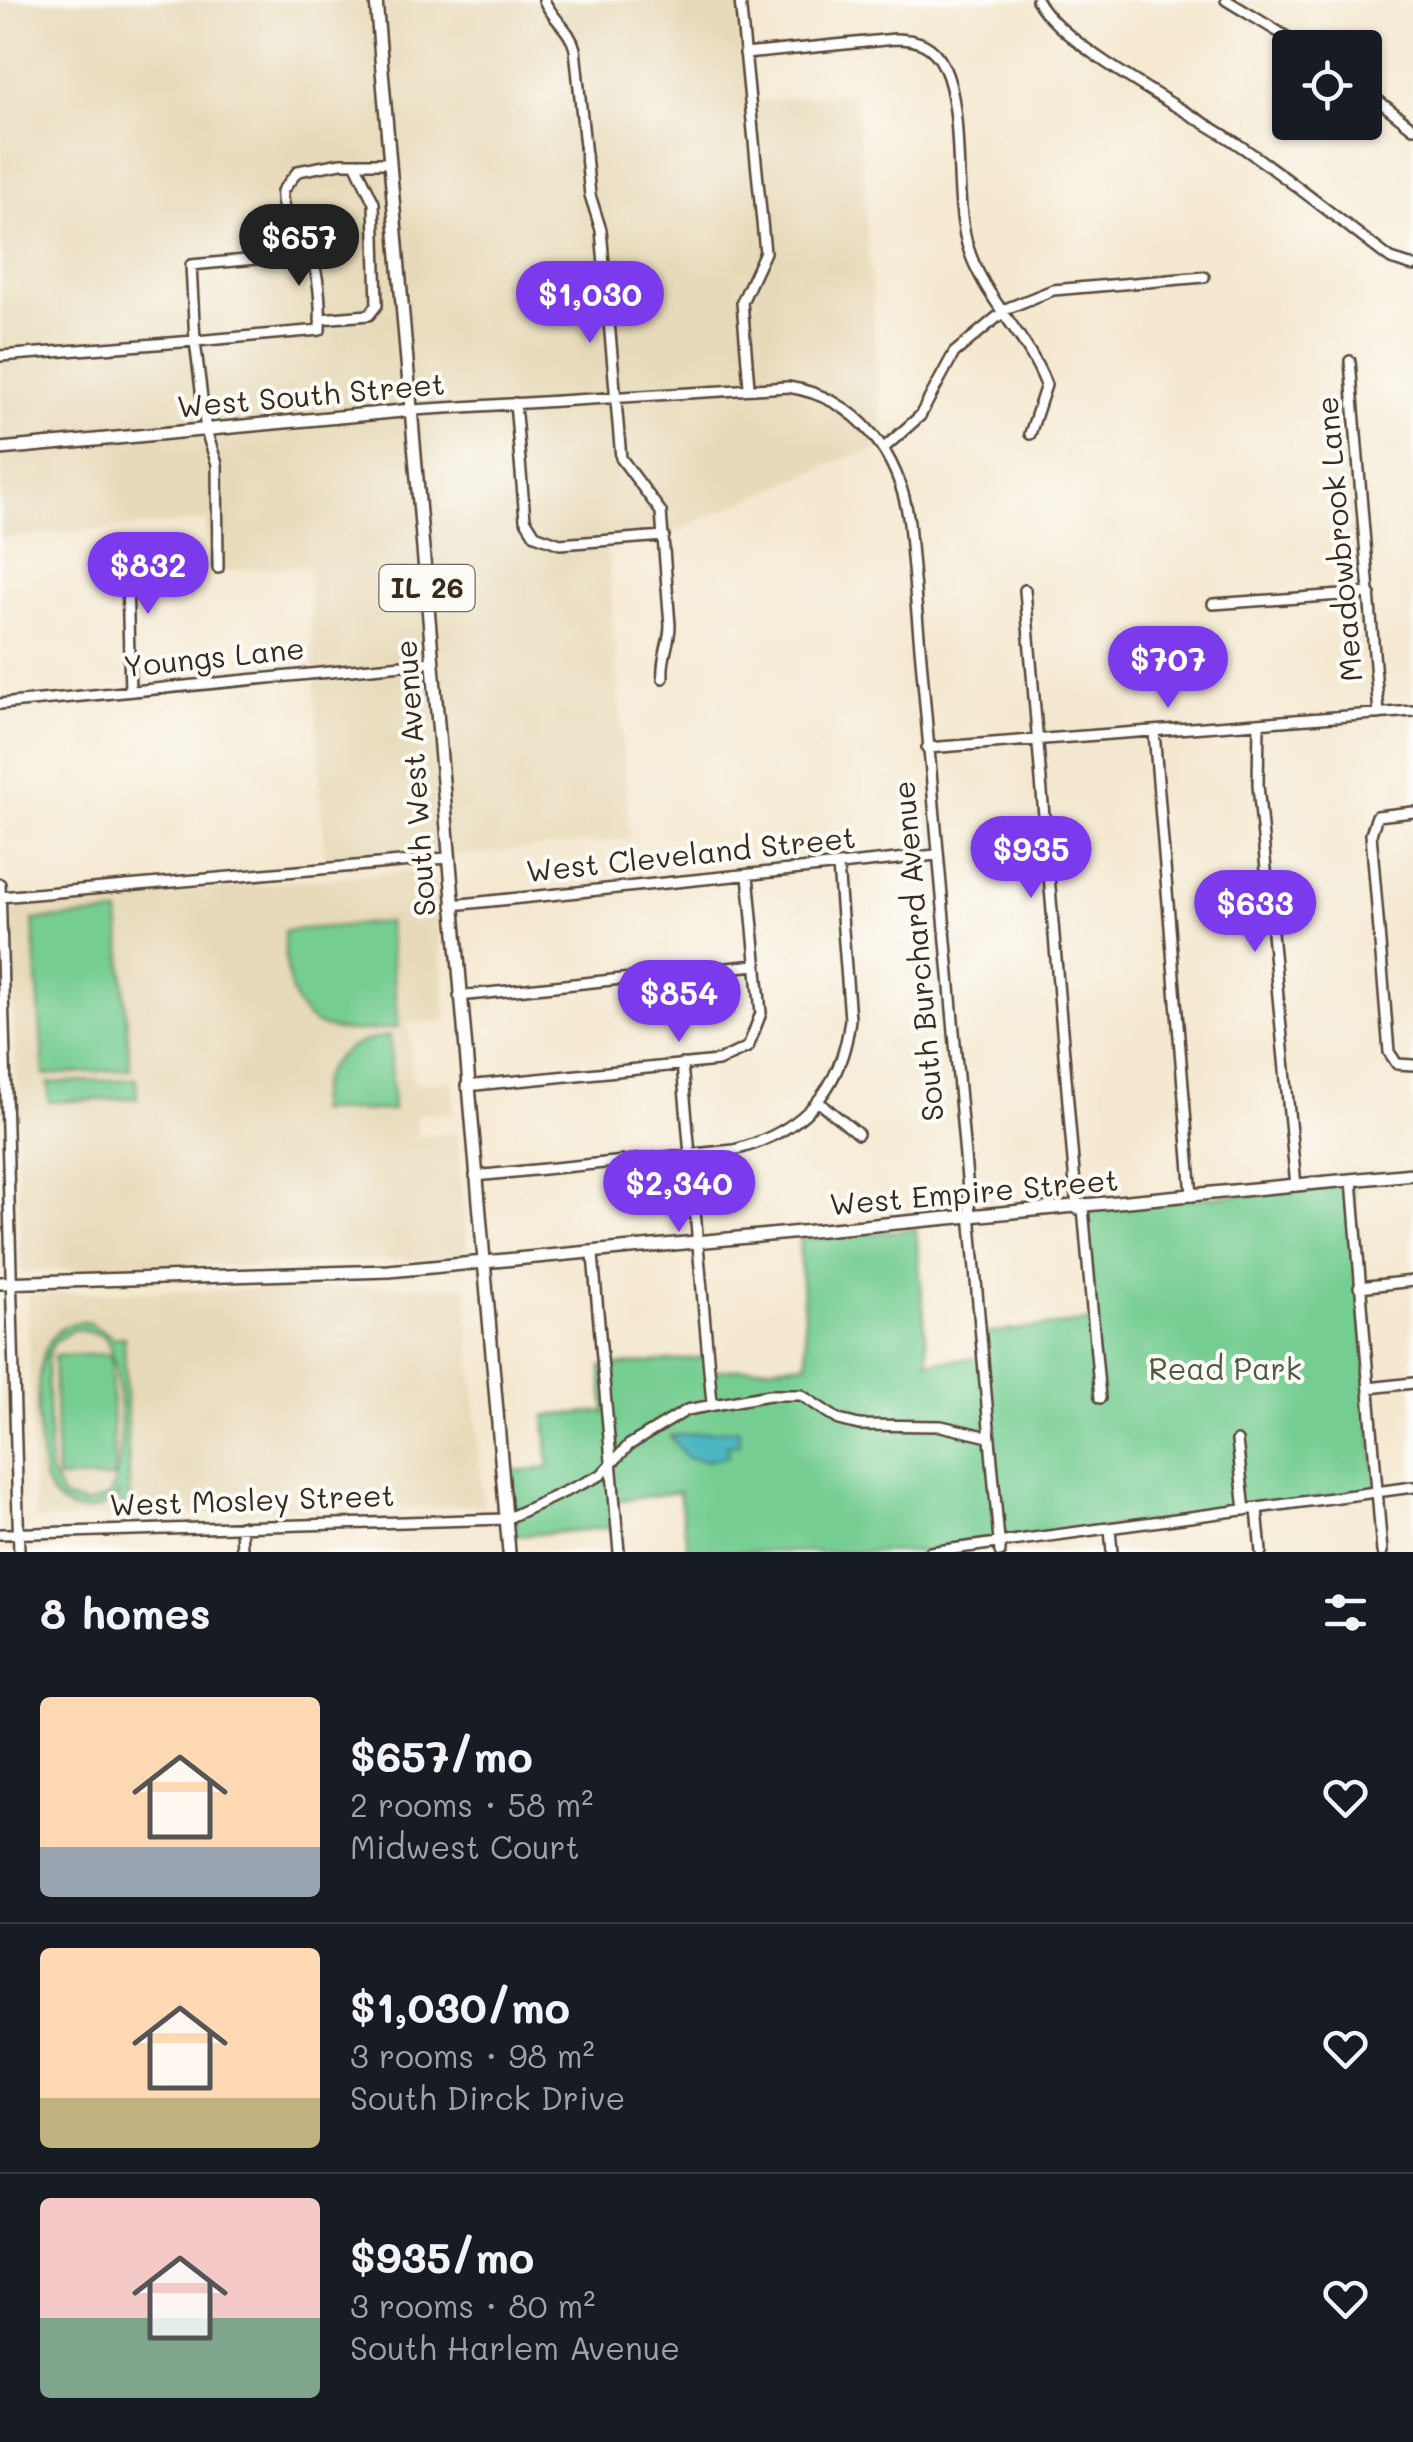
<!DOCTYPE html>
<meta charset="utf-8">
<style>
:root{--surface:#171b24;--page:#242831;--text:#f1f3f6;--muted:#9ea1a6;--line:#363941;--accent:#7c3aed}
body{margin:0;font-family:Mali,sans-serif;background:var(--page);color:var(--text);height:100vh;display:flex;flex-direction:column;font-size:38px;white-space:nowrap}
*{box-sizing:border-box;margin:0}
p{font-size:32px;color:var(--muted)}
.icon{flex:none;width:55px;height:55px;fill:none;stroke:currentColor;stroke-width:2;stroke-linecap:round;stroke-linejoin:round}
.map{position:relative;height:1552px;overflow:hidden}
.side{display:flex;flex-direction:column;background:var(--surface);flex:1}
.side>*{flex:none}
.tools{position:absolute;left:1272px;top:30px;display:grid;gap:20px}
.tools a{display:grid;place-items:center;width:110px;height:110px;border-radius:10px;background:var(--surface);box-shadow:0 2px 8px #0004;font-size:50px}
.price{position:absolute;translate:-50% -85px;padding:0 22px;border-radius:35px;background:var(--accent);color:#fff;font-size:32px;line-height:65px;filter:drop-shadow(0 2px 5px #0008)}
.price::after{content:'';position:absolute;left:50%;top:60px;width:30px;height:22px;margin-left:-15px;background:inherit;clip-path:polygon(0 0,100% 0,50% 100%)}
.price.active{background:#222;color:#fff}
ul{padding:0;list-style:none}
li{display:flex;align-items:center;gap:30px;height:250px;padding:0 40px}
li+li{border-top:2px solid var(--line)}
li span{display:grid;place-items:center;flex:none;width:280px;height:200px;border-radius:10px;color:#555}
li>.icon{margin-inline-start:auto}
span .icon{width:120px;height:120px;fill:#fffc;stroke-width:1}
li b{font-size:42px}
h2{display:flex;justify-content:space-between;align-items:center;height:120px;padding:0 40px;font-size:42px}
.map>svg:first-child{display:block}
.built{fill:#e7daba}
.green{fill:#76cd92;stroke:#587c58;stroke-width:2.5;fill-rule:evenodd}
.water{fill:#48b6c1;stroke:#427070;stroke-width:2.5}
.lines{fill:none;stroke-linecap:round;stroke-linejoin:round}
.minor-casing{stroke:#574639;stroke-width:14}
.major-casing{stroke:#574639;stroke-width:16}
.minor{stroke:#fff;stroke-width:9}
.major{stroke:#fff;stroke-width:11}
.labels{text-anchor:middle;stroke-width:8;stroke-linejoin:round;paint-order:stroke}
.shield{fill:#fdfcf7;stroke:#75695f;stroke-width:2.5}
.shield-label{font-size:28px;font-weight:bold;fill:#3b2a1e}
.street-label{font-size:30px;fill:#3b2a1e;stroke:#fdfcf7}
.park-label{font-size:30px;fill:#4d5b41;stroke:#fdfcf7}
</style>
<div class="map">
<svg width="1413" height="1552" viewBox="0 0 1413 1552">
<rect width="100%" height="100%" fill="#fdfcf7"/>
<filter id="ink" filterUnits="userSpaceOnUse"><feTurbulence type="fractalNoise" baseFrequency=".01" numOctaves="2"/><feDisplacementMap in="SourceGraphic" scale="20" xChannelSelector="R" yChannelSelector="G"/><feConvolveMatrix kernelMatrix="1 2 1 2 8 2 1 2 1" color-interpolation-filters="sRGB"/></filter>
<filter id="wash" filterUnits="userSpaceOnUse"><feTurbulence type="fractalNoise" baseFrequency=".0048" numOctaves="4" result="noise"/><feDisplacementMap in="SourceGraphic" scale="40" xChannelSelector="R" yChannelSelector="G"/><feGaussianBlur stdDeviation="2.25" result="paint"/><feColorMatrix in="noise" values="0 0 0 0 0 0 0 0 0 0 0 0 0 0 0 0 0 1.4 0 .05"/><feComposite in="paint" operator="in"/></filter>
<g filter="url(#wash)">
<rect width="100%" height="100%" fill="#f4e8d0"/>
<path class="built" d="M0,0H740L751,102L856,92L884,448L842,459L664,536L607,541L630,839L325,869L308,565L212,572L205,521L0,538Z
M425,870L433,876L447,1020L408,1023L413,1083L452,1081L454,1112L416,1114L417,1136L456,1134L468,1258L21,1271L11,912L21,905Z
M466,1286L483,1505L35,1520L27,1294Z"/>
<path class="green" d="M119,914L130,1069L44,1075L33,920Z
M388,922L399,1027C309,1041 287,1023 284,931Z
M390,1036L393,1110L317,1111C317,1064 346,1041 390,1036Z
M136,1079L137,1098L49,1102L48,1083Z
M1352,1185L1377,1491L927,1552H688L679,1492L614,1501L616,1527L507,1537L501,1472L549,1468L545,1416L605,1411L601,1367L708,1357L710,1371L807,1363L799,1240L916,1229L928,1362L982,1358L980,1334L1093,1321L1083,1208Z
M87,1322L115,1338L124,1337L130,1513L121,1514L119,1494C94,1521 56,1515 44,1479C39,1434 20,1319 87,1322ZM74,1329L103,1335C123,1356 127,1475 108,1497L86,1505L63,1498L50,1472L47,1358L54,1342Z
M111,1354L114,1478L57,1479L54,1356Z"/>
<path class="water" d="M738,1429L740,1444L727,1445L728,1456L708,1461L687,1458L670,1436Z"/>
</g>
<g filter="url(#ink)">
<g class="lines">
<g class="minor-casing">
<path id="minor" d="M544,0C552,19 570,29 575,49L590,195L601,230L621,458L661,512L670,625C670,644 661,657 663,678
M740,0L765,252L742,302L749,386
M1037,0C1062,47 1189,111 1236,143C1290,179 1340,221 1391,259L1413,266
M1226,0L1305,48
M745,54L895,39C918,39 934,45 944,67C965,112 953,192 967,244C982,297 1027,334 1046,385L1030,434
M1365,90L1413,128
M320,319L369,315L377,305L374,203L356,165
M0,356L195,341L191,265L311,254
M1350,361L1379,714
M515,403L525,519L535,535L560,544L664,536
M413,410L788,387C859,398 900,455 909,523L1000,1552
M884,448L920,416L954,353L1008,308L1053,290L1204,277
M126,545L130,691
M218,568L217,464L206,431L195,341L320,330C321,304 320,273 308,249C298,228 280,216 282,191L298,171L341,163H388
M1025,590L1077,1209
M1213,604L1370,593
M0,704L433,662
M1259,723L1258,785L1296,1186
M1154,732L1192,1196
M927,748L1413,711
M1413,812L1377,816L1371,834L1389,1052L1397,1064L1413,1065
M0,884L19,1552
M0,897L447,858
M452,905L936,855
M459,996L756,965
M682,1064L712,1403
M466,1086L718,1061L748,1047L761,1013L748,875
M820,1103L858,1134
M475,1176L734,1150C803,1132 842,1090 850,1019L838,866
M1352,1180L1382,1552
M1083,1208L1100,1398
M593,1255L619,1552
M1359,1287L1413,1281
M1369,1388L1413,1383
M1237,1441L1245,1510
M1257,1509L1261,1552
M241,1526L242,1552
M1110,1528L1112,1552
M0,1534L506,1519L601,1475L629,1445L687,1410L769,1395H801L839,1420L859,1425L941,1426L989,1437
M930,1552L1413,1487"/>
</g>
<g class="major-casing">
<path id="major" d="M376,0L509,1552
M0,449L413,410
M0,1283L389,1271L1413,1174"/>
</g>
<use href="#minor" class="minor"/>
<use href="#major" class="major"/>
</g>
</g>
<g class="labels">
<rect class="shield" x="379.5" y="565" width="95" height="46" rx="8"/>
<g class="shield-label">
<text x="427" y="598">IL 26</text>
</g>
<g class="street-label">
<text transform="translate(311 396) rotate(-5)" y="10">West South Street</text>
<text transform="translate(1340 539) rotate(-95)" y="10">Meadowbrook Lane</text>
<text transform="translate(214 658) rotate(-6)" y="10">Youngs Lane</text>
<text transform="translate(416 778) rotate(-94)" y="10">South West Avenue</text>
<text transform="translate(691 855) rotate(-6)" y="10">West Cleveland Street</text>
<text transform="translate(919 951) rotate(-95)" y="10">South Burchard Avenue</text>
<text transform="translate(974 1193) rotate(-5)" y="10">West Empire Street</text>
<text transform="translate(252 1501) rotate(-2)" y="10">West Mosley Street</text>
</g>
<g class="park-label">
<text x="1225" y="1380">Read Park</text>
</g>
</g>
</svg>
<div class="tools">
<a><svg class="icon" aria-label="locate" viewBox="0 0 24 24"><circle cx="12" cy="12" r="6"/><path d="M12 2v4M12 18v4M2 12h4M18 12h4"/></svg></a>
</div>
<b class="price active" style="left:299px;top:289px">$657</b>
<b class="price" style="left:590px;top:346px">$1,030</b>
<b class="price" style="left:148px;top:617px">$832</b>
<b class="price" style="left:1168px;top:711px">$707</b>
<b class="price" style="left:1031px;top:901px">$935</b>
<b class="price" style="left:1255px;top:955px">$633</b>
<b class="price" style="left:679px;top:1045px">$854</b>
<b class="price" style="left:679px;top:1235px">$2,340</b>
</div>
<section class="side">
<h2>8 homes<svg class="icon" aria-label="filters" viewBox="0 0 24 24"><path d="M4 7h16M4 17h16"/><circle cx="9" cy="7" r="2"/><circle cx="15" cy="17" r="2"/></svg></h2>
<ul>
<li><span style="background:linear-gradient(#ffd9b3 75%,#9aa5b1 0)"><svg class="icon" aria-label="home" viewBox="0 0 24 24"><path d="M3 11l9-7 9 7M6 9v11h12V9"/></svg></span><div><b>$657/mo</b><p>2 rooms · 58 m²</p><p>Midwest Court</p></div><svg class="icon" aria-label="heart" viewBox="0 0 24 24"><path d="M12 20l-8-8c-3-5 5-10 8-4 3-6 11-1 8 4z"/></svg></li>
<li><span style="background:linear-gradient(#ffd9b3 75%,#c2b280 0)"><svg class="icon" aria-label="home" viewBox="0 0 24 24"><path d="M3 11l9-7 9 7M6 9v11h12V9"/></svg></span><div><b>$1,030/mo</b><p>3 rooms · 98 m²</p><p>South Dirck Drive</p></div><svg class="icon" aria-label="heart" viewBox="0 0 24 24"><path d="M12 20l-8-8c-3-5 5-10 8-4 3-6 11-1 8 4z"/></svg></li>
<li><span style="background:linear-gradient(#f6c9c9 60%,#7fa58c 0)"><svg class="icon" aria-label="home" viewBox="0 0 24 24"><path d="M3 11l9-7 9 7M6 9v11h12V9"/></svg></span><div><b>$935/mo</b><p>3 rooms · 80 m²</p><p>South Harlem Avenue</p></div><svg class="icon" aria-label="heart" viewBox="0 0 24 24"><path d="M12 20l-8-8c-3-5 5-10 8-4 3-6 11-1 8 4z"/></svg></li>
</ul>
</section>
